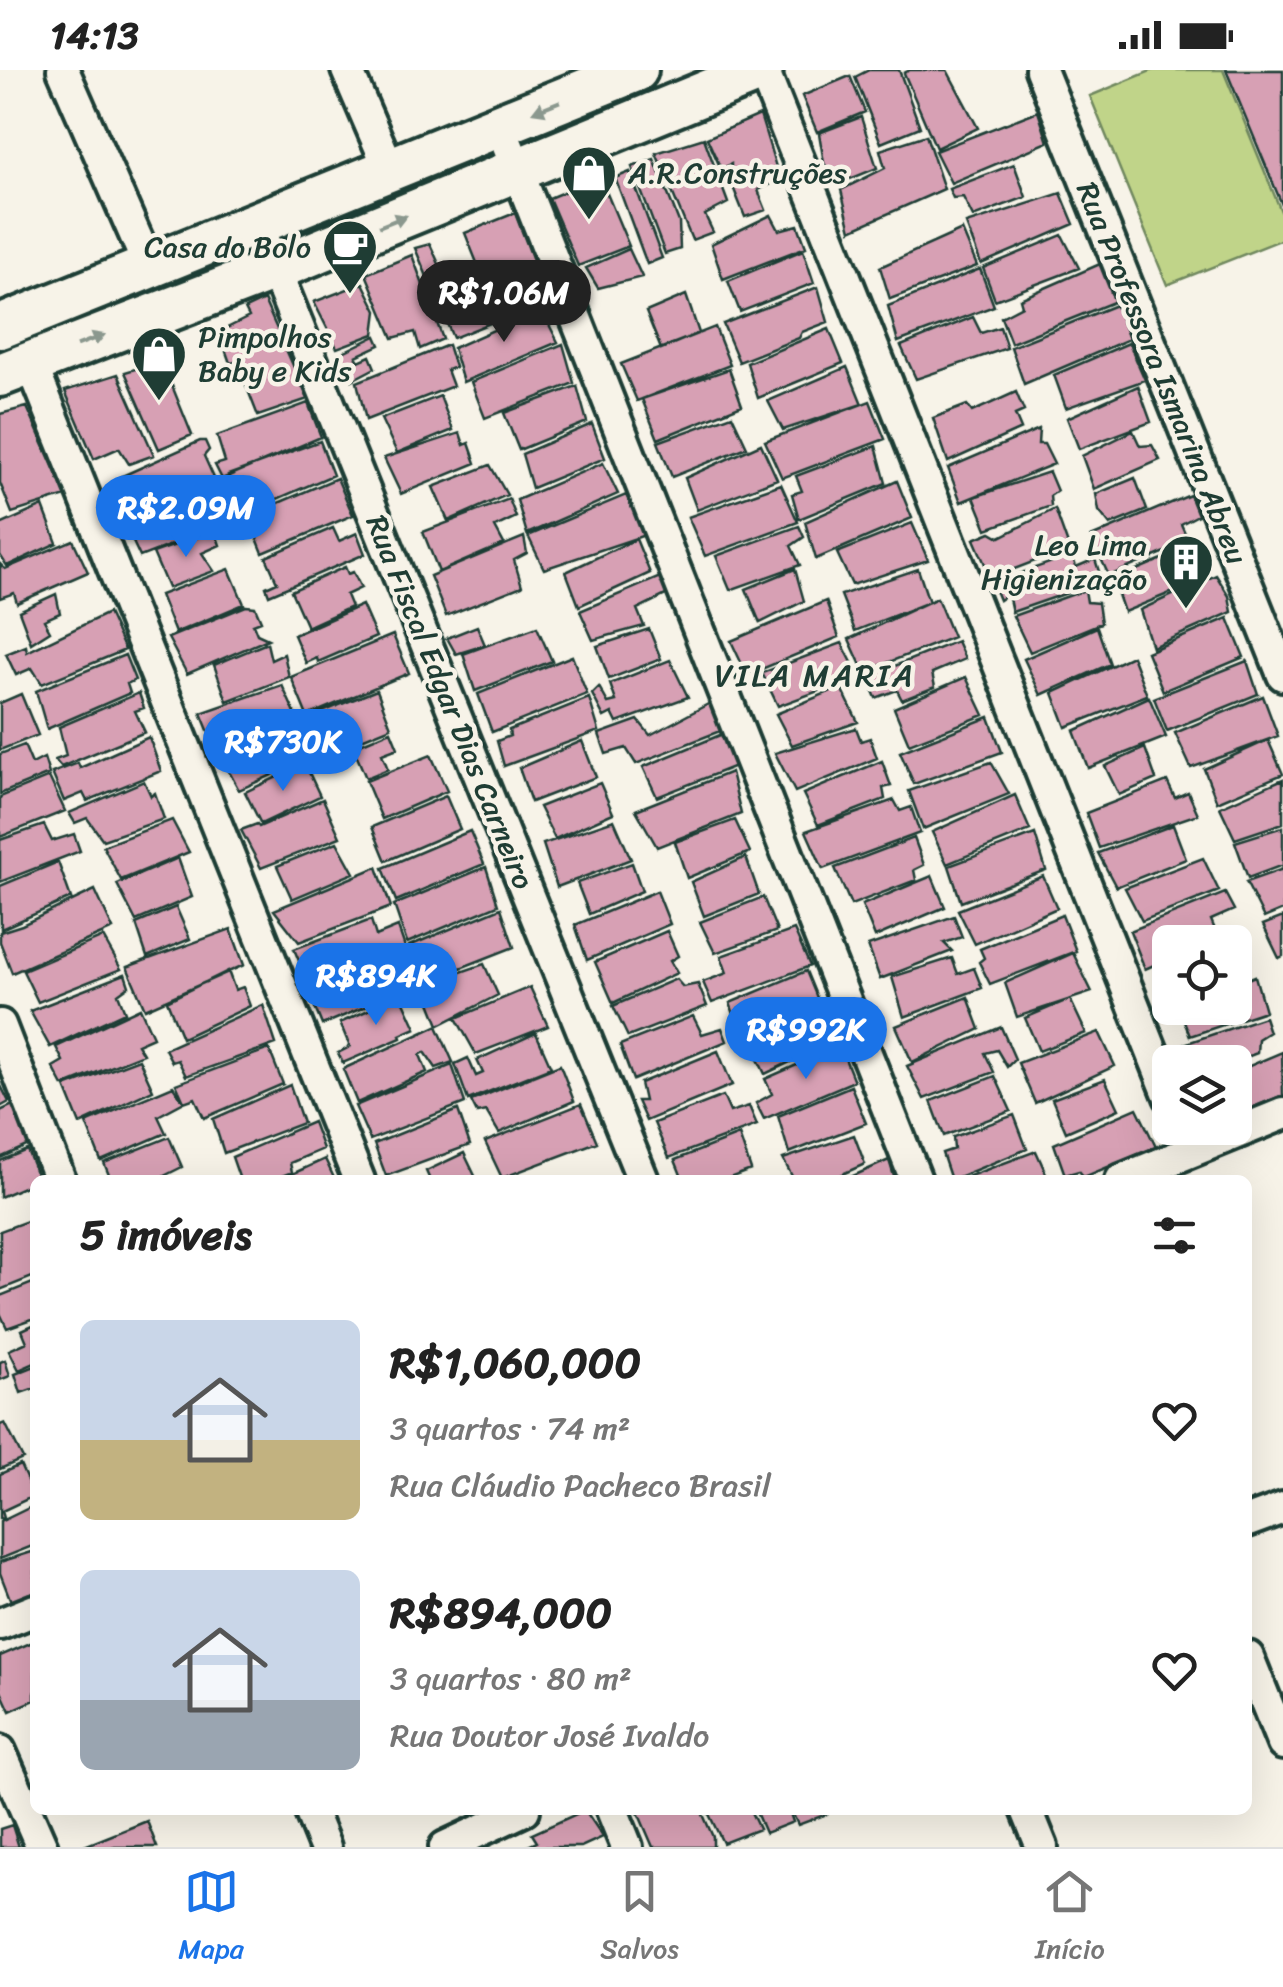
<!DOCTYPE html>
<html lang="pt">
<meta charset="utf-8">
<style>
:root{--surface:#fff;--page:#f6f6f6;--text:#222;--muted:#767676;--line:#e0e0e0;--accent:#1a73e8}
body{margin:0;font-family:Sriracha,sans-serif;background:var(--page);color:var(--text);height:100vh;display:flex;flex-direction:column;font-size:38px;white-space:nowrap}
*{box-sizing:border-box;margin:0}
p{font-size:32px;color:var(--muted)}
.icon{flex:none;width:55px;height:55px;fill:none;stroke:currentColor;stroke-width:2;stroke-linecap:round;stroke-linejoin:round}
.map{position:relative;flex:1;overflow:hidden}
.panel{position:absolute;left:30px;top:1105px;width:1222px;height:640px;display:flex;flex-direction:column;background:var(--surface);border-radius:15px;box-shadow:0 10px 40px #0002}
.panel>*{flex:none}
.fabs{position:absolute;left:1152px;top:855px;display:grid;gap:20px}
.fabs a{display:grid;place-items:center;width:100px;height:100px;border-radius:15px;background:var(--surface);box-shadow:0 10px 40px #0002;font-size:50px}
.price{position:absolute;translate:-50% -85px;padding:0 22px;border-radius:35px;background:var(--accent);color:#fff;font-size:32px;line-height:65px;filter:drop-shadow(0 2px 5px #0008)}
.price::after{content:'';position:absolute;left:50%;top:60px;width:30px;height:22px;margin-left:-15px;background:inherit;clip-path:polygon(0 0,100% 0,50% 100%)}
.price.active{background:#222;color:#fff}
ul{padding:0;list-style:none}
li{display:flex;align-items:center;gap:30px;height:250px;padding:0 50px}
li span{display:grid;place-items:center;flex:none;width:280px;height:200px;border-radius:15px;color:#555}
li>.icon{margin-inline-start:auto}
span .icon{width:120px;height:120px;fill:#fffc;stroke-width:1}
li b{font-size:42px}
h2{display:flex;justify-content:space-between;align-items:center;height:120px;padding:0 50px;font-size:42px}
.status{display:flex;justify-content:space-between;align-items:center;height:70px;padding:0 50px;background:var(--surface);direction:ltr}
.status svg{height:28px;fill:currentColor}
.dock{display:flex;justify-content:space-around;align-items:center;height:140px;border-top:2px solid var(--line);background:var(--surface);font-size:28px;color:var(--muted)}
.dock a{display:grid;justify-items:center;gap:5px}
.dock .active{color:var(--accent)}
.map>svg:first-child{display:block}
.green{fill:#c0d489;stroke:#70885e;stroke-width:2.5}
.building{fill:#d7a0b4;stroke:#1f3d34;stroke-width:2.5}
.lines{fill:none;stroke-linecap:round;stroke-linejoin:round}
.street-casing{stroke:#1f3d34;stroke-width:38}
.secondary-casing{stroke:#1f3d34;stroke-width:50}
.street{stroke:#f7f3e8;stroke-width:30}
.secondary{stroke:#f7f3e8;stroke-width:42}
.oneway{fill:#8b988e}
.labels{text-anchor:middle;stroke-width:9;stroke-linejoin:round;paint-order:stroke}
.poi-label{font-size:30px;fill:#1f3d34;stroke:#f7f3e8;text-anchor:start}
.street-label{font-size:30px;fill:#1f3d34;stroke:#f7f3e8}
.neighbourhood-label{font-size:32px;letter-spacing:2.5px;fill:#1f3d34;stroke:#f7f3e8}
</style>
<div class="status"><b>14:13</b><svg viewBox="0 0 49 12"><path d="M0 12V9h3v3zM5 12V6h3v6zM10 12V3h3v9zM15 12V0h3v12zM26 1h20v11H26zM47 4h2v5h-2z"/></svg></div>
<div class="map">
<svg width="1283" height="1777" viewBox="0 0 1283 1777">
<rect width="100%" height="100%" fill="#f7f3e8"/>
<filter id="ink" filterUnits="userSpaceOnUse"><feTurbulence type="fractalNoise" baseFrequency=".01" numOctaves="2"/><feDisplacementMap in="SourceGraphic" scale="20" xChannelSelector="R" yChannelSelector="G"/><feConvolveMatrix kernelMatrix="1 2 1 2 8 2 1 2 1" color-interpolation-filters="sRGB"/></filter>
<g filter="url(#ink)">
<path class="green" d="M1153,0H1223L1283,146V169L1167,215L1090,26Z"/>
<path class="building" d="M869,0H899L920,57L881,73L855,7Z
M910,0H947L978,58L936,78L904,3Z
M1226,0H1283V137Z
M850,6L865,42L817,62L802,26Z
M1038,41L1048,72L951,113L935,81Z
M760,45L780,110L758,120L766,140L745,147L731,112V94L721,99L707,68Z
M861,47L877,98L838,114L824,93L819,63Z
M926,65L944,119L851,160L841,120L885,98L880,80Z
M704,68L728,133L705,145L713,162L692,170L656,83Z
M654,89L679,152L680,179L665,184L632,97Z
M1014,94L1026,127L973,147L963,127L953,128L949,119Z
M630,102L662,188L647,194L615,108Z
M600,107L629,176L578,196L549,128Z
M1061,123L1074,154L981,194L966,154Z
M515,143L549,232L507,250L491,228L465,163Z
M771,145L779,160L798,155L806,177L723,209L711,174Z
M962,160L977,196L890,229L880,197Z
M1062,165L1079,198L995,230L983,198Z
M430,174L444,205L473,194L493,252L453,268L415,178Z
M629,179L642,207L598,218L586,198Z
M803,180L814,213L740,242L728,211Z
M412,185L443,269L420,279L415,262L393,268L366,204Z
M1100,194L1116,231L1011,273L1001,247L1022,236L1020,229Z
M980,199L994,236L898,272L888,236Z
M363,213L377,241L374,264L337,278L314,232Z
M818,217L828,252L802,262L799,268L739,292L723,254Z
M686,225L699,263L661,279L646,242Z
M264,230L308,329L258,346L237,292L230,293L219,262L249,247L245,239Z
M1116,235L1129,269L1024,314L1011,277Z
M541,239L558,272L463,312L453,278Z
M973,247L981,263L1000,257L1007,278L916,309L901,276Z
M715,257L730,295L637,331L621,294Z
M829,259L843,293L758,328L747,293Z
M376,266L380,275L356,286L359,291L370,286L375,298L352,310L341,283Z
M1129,273L1145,310L1066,338L1054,305Z
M563,274L574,313L485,348L471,312Z
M448,275L455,297L447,300L453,316L366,350L357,312Z
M162,291L192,365L159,379L125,302Z
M847,297L862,334L783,360L768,331Z
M729,299L742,335L658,369L642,329Z
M118,304L154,385L129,394L119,378L94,389L65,321Z
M577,316L587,352L519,380L504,343Z
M1138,316L1151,352L1079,379L1067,348Z
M1016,322L1024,341L1015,345L1021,359L948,392L933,348L967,335L972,342Z
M440,326L453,360L397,383L381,349Z
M870,331L885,369L782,408L765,371Z
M308,333L321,367L222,409L215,395L225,392L217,366Z
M27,337L66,426L12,443L0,413V344Z
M732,345L747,377L672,407L658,372Z
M592,354L605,388L532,418L522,384Z
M1039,359L1038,374H1044L1054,394L961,432L948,398Z
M1133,361L1140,376L1152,375L1160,390L1094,419L1082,386Z
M460,363L464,375L469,373L476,393L401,424L384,388Z
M200,371H205L209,380L204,386L214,408L134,442L120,407Z
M320,371L333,405L242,444L228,405Z
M761,374L777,409L697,440L685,408Z
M876,376L886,413L799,449L792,424L802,421L796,406Z
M603,393L618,424L527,464L517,430Z
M490,395L507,425L448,451L433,417Z
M1049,402L1057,421L1050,426L1051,436L987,459L974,427Z
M337,408L353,445L263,483L248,446Z
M1135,408L1147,440L1110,455L1099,441L1096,424Z
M897,411L912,448L816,489L805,452Z
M781,414L798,452L705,486L688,447Z
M198,420L215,458L140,487L133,472L145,467L133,445Z
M626,425L645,465L544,499L528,466Z
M1190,425L1198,445L1181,454L1189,472L1109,506L1091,467Z
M509,429L516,447L495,457L504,474L439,502L423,462Z
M43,436L57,473L7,496L0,485V455Z
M1055,439L1069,478L991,508L974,469L991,462L1000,467Z
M912,453L928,490L852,515L837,483Z
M799,456L804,467L791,476L800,495L730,520L716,486Z
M333,458L339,471L357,463L365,484L269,525L266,517L277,512L266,487Z
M215,461L220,475L202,483L214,501L168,518L153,483Z
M524,467L527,483L514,490L522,516L446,546L430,506Z
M636,469L650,503L579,536L566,502Z
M73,470L88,502L17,533L14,523L0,528V494L5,499Z
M1072,485L1076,497L1095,489L1102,511L1012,542L1008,524L999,530L992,513Z
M1167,487L1180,519L1124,542L1113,510Z
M345,497L348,504L353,502L361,518L346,525L351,537L307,557L291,521Z
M229,499L244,534L175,563L160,525Z
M795,499L804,531L760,553L746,519Z
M918,499L929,532L855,561L841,525Z
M1216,505L1229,526L1232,542L1152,577L1140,540Z
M660,507L668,524L637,539L644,556L593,570L580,541Z
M1085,520L1087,532L1098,533L1101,553L1030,582L1013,546Z
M56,524L60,543L44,550L50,561L31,573L19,541Z
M937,528L953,567L864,602L849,569Z
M826,531L839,567L747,605L731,571Z
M362,535L376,567L318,592L317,588L306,593L294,565Z
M246,536L255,537L261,551L253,554L257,564L268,569L187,604L168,568Z
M108,543L125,580L42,614L32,598L16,605L6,584L26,576L27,582Z
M1228,548L1244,587L1163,621L1147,582Z
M477,556L485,575L456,584L447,568Z
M537,557L552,591L475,621L463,584Z
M1097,557L1110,594L1041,625L1024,589Z
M649,559L661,589L609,609L597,576Z
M393,565L409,603L307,646L291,607Z
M957,571L965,589L932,603L935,617L902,630L897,620L876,628L867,607Z
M267,573L271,590L284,584L289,607L227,631L214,595Z
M842,573L859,606L778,636L762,603Z
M125,585L135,610L127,614L130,623L47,659L36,621Z
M572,586L587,624L492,662L478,624Z
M1132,586L1147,625L1066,657L1053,623Z
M670,590L688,627L617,653L612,643L604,647L592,624L599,617L608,633L616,631L610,614Z
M1247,591L1258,624L1167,661L1154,628Z
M966,607L984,645L909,674L894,638Z
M282,615L297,648L216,680L201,643Z
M841,617L858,652L792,675L776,644Z
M377,620L391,657L327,683L312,646Z
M139,623L144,638L135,641L145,662L61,697L55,690L66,686L59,657Z
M21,624L38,665L0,680V633Z
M1263,626L1278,666L1191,698L1175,663Z
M1149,627L1166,667L1088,698L1074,661Z
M589,628L599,661L504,696L497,671L510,666L509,660Z
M712,632L720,661L636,694L626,678L606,684L599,664L638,650L650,665Z
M989,647L1002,682L914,714L900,682Z
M289,656L303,691L239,720L219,683Z
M856,658L861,671L870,668L877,688L795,722L775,683Z
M391,661L398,678L382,684L388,699L366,708L353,677Z
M725,663L738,695L657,727L643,697Z
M149,667L161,701L87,731L83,723L64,731L52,703L78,693L80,698Z
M1268,670L1283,704L1217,732L1204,699Z
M582,671L596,707L531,732L519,698Z
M24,675L32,694L44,688L49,704L0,724V684Z
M1145,678L1156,709L1119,725L1105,696Z
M431,685L447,721L382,749L366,711Z
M882,691L891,716L883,718L885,729L818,755L803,724Z
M991,692L1009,724L923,759L909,721Z
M305,694L320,726L261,754L245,722Z
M731,702L741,744L657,777L636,740Z
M49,707L65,741L0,767V727Z
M1283,709V753L1235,769L1220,737Z
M144,711L151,726L155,723L164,749L103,770L87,748L75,753L69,743Z
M1167,711L1175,728L1188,722L1198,744L1099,778L1086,743Z
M600,713L613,743L555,769L539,737Z
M1015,725L1030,760L947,794L932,762Z
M446,726L460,759L386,791L372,757Z
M323,729L340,767L261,798L241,760L257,754L259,757Z
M894,730L900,741L911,737L920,763L823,799L806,761Z
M172,750L189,782L121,810L103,776Z
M614,750L631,789L557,817L543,774Z
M735,750L750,782L687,808L675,772Z
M44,755L52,771L74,764L80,781L0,812V770Z
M1173,755L1186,789L1116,817L1098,783Z
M1283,757V795L1248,808L1235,772Z
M470,761L484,794L396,831L383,798Z
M1035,764L1046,800L961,832L949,796Z
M914,768L924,795L914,800L916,810L851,835L835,798Z
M337,772L354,803L292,829L277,796Z
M746,787L759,824L704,846L691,812Z
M178,788L192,827L136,851L117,814Z
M1203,788L1219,821L1142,851L1125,818Z
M58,792L71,828L1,859L0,816Z
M632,793L642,821L589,844L577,813Z
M377,797L391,837L299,872L274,840Z
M486,797L498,835L407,873L394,835Z
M1283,799V840L1264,848L1246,812Z
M932,806L945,837L875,867L862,835Z
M1043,806L1057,838L975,874L958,840Z
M95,820L113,859L12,903L0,872V862L22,855Z
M657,821L670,854L587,890L575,855Z
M1225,823L1234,840L1211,850L1218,867L1205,872H1170V888L1145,899L1130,861Z
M763,827L777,861L715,883L700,852Z
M176,837L190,869L147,887L136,854Z
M501,838L514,877L422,913L409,876Z
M1062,845L1076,881L990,914L979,892L984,888L980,879Z
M954,846L962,867L944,873L952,881L880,909L868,876Z
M1283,847V886L1279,888L1263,855Z
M371,850L376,866L398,857L405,877L309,915L294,879Z
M231,859L244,895L145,939L127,897Z
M794,860L810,896L712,933L703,912L727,903L721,886Z
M667,861L678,886L670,891L677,903L613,933L595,892Z
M103,867L121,899L38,932L23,901Z
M1073,883L1092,922L1017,947L1005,913Z
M388,888L400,922L322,955L315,938L333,928L328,912Z
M952,888L958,904L974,898L982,918L904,947L892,907Z
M1170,892V930L1158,897Z
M484,894L498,925L439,955L423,915Z
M228,901L235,920L243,917L250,936L182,968L167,931Z
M806,901L820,935L742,967L730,933Z
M125,904L129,916L118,924L125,942L50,977L30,941Z
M1255,906L1265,941L1190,966L1179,938H1235V914Z
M676,909L683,917L698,914L707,936L628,967L613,936Z
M530,917L548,956L476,984L456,948Z
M401,925L416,958L400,965L401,968L343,993L338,983L350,977L340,953Z
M968,927L980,959L912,992L896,956Z
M1070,929L1086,963L1039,981L1025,948Z
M263,935L276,974L186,1006L178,990L172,992L165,979Z
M140,938L153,967L137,974L143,984L63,1016L53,997L63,991L56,977Z
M816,942L828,974L765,1004L747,966Z
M693,946L702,964L722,958L727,971L633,1010L620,975Z
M1264,947L1269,962L1258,969L1257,983L1234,992H1192L1184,974Z
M437,956L453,992L436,998L425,982L420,985L427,1002L357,1033L343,999Z
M1001,957L1015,989L1007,997L997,980L985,983L994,1002L924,1029L907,996Z
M1099,962L1115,996L1035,1033L1018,993Z
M536,963L551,997L468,1030L455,994L468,988L476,1006L483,1003L477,990Z
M840,976L854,1011L764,1049L756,1033L772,1024L765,1009Z
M269,979L283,1014L204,1048L195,1028L184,1032L176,1014Z
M718,981L732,1015L646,1051L637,1031H644L640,1013Z
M1282,982L1283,1025L1235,1045V1002Z
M139,989L153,1020L80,1054L65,1017Z
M452,995L465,1033L370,1070L355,1036Z
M560,995L574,1031L499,1063L486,1041L477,1043L471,1031Z
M995,1006L1011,1041L944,1066L931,1031Z
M1105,1009L1119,1039L1066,1062L1052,1029Z
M0,1014L9,1032L0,1037Z
M290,1015L303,1053L224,1083L213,1049Z
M173,1016L184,1032L158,1046L166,1063L101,1091L86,1053Z
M851,1016L866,1053L789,1083L778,1046Z
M723,1026L730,1042L749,1036L757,1055L669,1088L654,1053Z
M15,1034L31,1074L0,1088V1041Z
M581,1034L597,1072L502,1108L485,1072Z
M1137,1038L1156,1077L1084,1107L1079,1101L1065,1105L1054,1074Z
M458,1040L470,1075L386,1106L374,1074Z
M1014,1045L1027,1079L951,1110L942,1083L954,1079L953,1067Z
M313,1052L323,1079L290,1093L292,1102L272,1110H240L232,1087Z
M739,1065L751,1100L724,1110H683L675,1090Z
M854,1065L865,1094L829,1110H794L783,1089Z
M169,1067L182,1097L156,1110H111L104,1093Z
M27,1080L39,1110L0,1127V1091Z
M1036,1081L1049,1110H959Z
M464,1083L477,1110H430L426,1101Z
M325,1089L335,1110H279Z
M889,1090L895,1110H844Z
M35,1148V1206L0,1220V1161Z
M35,1212V1248L7,1258L0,1243V1226Z
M35,1254V1293L19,1300L9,1280L27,1272L22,1260Z
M5,1290L10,1306L0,1310V1292Z
M35,1296V1318L21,1323L15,1304Z
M5,1353L23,1389L0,1399V1355Z
M20,1395L34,1426L2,1441L4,1448L0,1449V1404Z
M35,1435V1475L0,1489V1452Z
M35,1481V1525L12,1534L0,1503V1492Z
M35,1571V1630L10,1641L0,1619V1586Z
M585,1740L603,1767L581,1777H526L537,1772L532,1764Z
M637,1740H701L713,1767V1777H653Z
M707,1740H750L759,1759L723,1773Z
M755,1740H789L793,1752L765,1763Z
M791,1740H826L827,1744L798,1755Z
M147,1751L157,1777H82Z
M12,1755L19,1777H0V1759Z"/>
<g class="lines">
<g class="street-casing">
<path id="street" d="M63,0L150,199
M347,0L390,100
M763,0L1170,1027
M1041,0L1283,605
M500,56L916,1110
M257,155L643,1110
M31,293L359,1110
M0,955L60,1110
M1121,1110L1283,1044
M1248,1451L1283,1438
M0,1554L35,1540
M1248,1587L1283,1674
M0,1681L42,1777
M310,1740L325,1777
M612,1740L627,1777
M1027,1740L1042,1777
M445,1777L524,1740"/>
</g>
<g class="secondary-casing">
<path id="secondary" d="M0,257L636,0
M0,305L275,199L761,0"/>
</g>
<use href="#street" class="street"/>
<use href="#secondary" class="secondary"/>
</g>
<defs><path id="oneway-solid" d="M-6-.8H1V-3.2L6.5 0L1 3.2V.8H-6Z" transform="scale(2.5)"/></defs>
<g class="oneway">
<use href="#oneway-solid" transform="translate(546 37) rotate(158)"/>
<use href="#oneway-solid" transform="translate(393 151) rotate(-22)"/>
<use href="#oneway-solid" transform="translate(91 270) rotate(-21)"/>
</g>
</g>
<defs>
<g id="shop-pin" transform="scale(2.875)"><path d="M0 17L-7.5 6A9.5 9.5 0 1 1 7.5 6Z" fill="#1f3d34" stroke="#f7f3e8"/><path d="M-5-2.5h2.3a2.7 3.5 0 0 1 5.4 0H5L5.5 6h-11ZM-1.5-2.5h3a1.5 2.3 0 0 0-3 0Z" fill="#fff"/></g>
<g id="cafe-pin" transform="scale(2.875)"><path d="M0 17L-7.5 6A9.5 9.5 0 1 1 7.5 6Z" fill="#1f3d34" stroke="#f7f3e8"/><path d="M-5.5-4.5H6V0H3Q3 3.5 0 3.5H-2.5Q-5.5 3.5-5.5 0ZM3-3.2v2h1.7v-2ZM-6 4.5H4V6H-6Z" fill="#fff"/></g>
<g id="building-pin" transform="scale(2.875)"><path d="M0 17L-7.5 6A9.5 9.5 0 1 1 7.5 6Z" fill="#1f3d34" stroke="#f7f3e8"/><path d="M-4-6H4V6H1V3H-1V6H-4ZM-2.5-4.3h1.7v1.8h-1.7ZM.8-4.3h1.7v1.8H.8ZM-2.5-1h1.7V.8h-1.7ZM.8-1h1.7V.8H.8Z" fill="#fff"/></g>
</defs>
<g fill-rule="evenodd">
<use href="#shop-pin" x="589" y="103"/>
<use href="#cafe-pin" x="350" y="177"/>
<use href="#shop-pin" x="159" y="284"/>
<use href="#building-pin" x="1186" y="492"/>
</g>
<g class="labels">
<g class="poi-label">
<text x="628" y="113">A.R.Construções</text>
<text x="311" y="187" text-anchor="end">Casa do Bolo</text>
<text x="198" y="277">Pimpolhos<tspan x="198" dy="34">Baby e Kids</tspan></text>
<text x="1147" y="485" text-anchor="end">Leo Lima<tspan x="1147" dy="34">Higienização</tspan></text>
</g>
<g class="street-label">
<text transform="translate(1162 303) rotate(68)" y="10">Rua Professora Ismarina Abreu</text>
<text transform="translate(450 632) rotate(68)" y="10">Rua Fiscal Edgar Dias Carneiro</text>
</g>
<g class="neighbourhood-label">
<text x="815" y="616">VILA MARIA</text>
</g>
</g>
</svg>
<div class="fabs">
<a><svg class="icon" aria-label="locate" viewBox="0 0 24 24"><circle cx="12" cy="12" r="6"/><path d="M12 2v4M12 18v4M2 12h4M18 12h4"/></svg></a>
<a><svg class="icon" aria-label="layers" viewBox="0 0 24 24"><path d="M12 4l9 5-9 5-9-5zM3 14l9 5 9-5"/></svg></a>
</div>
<b class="price active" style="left:504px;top:275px">R$1.06M</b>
<b class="price" style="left:186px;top:490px">R$2.09M</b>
<b class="price" style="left:283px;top:724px">R$730K</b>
<b class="price" style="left:376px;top:958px">R$894K</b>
<b class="price" style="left:806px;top:1012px">R$992K</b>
<section class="panel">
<h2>5 imóveis<svg class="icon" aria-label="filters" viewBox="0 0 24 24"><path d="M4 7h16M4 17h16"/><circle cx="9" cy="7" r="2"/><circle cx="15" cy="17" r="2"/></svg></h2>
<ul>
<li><span style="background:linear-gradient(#c9d6e8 60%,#c2b280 0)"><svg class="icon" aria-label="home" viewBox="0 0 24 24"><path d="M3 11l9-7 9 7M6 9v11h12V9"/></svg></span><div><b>R$1,060,000</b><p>3 quartos · 74 m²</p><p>Rua Cláudio Pacheco Brasil</p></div><svg class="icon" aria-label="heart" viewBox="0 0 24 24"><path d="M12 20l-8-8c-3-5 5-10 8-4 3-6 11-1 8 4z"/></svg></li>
<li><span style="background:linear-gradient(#c9d6e8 65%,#9aa5b1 0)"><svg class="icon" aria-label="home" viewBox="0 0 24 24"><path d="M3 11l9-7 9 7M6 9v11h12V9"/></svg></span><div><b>R$894,000</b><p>3 quartos · 80 m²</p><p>Rua Doutor José Ivaldo</p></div><svg class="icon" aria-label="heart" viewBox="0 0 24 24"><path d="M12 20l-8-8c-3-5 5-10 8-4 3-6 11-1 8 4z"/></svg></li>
</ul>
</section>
</div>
<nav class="dock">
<a class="active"><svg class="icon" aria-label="map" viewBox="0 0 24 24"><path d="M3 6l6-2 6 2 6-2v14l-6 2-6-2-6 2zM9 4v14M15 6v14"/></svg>Mapa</a>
<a><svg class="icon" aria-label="saved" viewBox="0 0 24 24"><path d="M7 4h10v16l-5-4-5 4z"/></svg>Salvos</a>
<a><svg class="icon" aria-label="home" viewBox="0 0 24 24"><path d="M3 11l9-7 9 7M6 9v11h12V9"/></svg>Início</a>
</nav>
